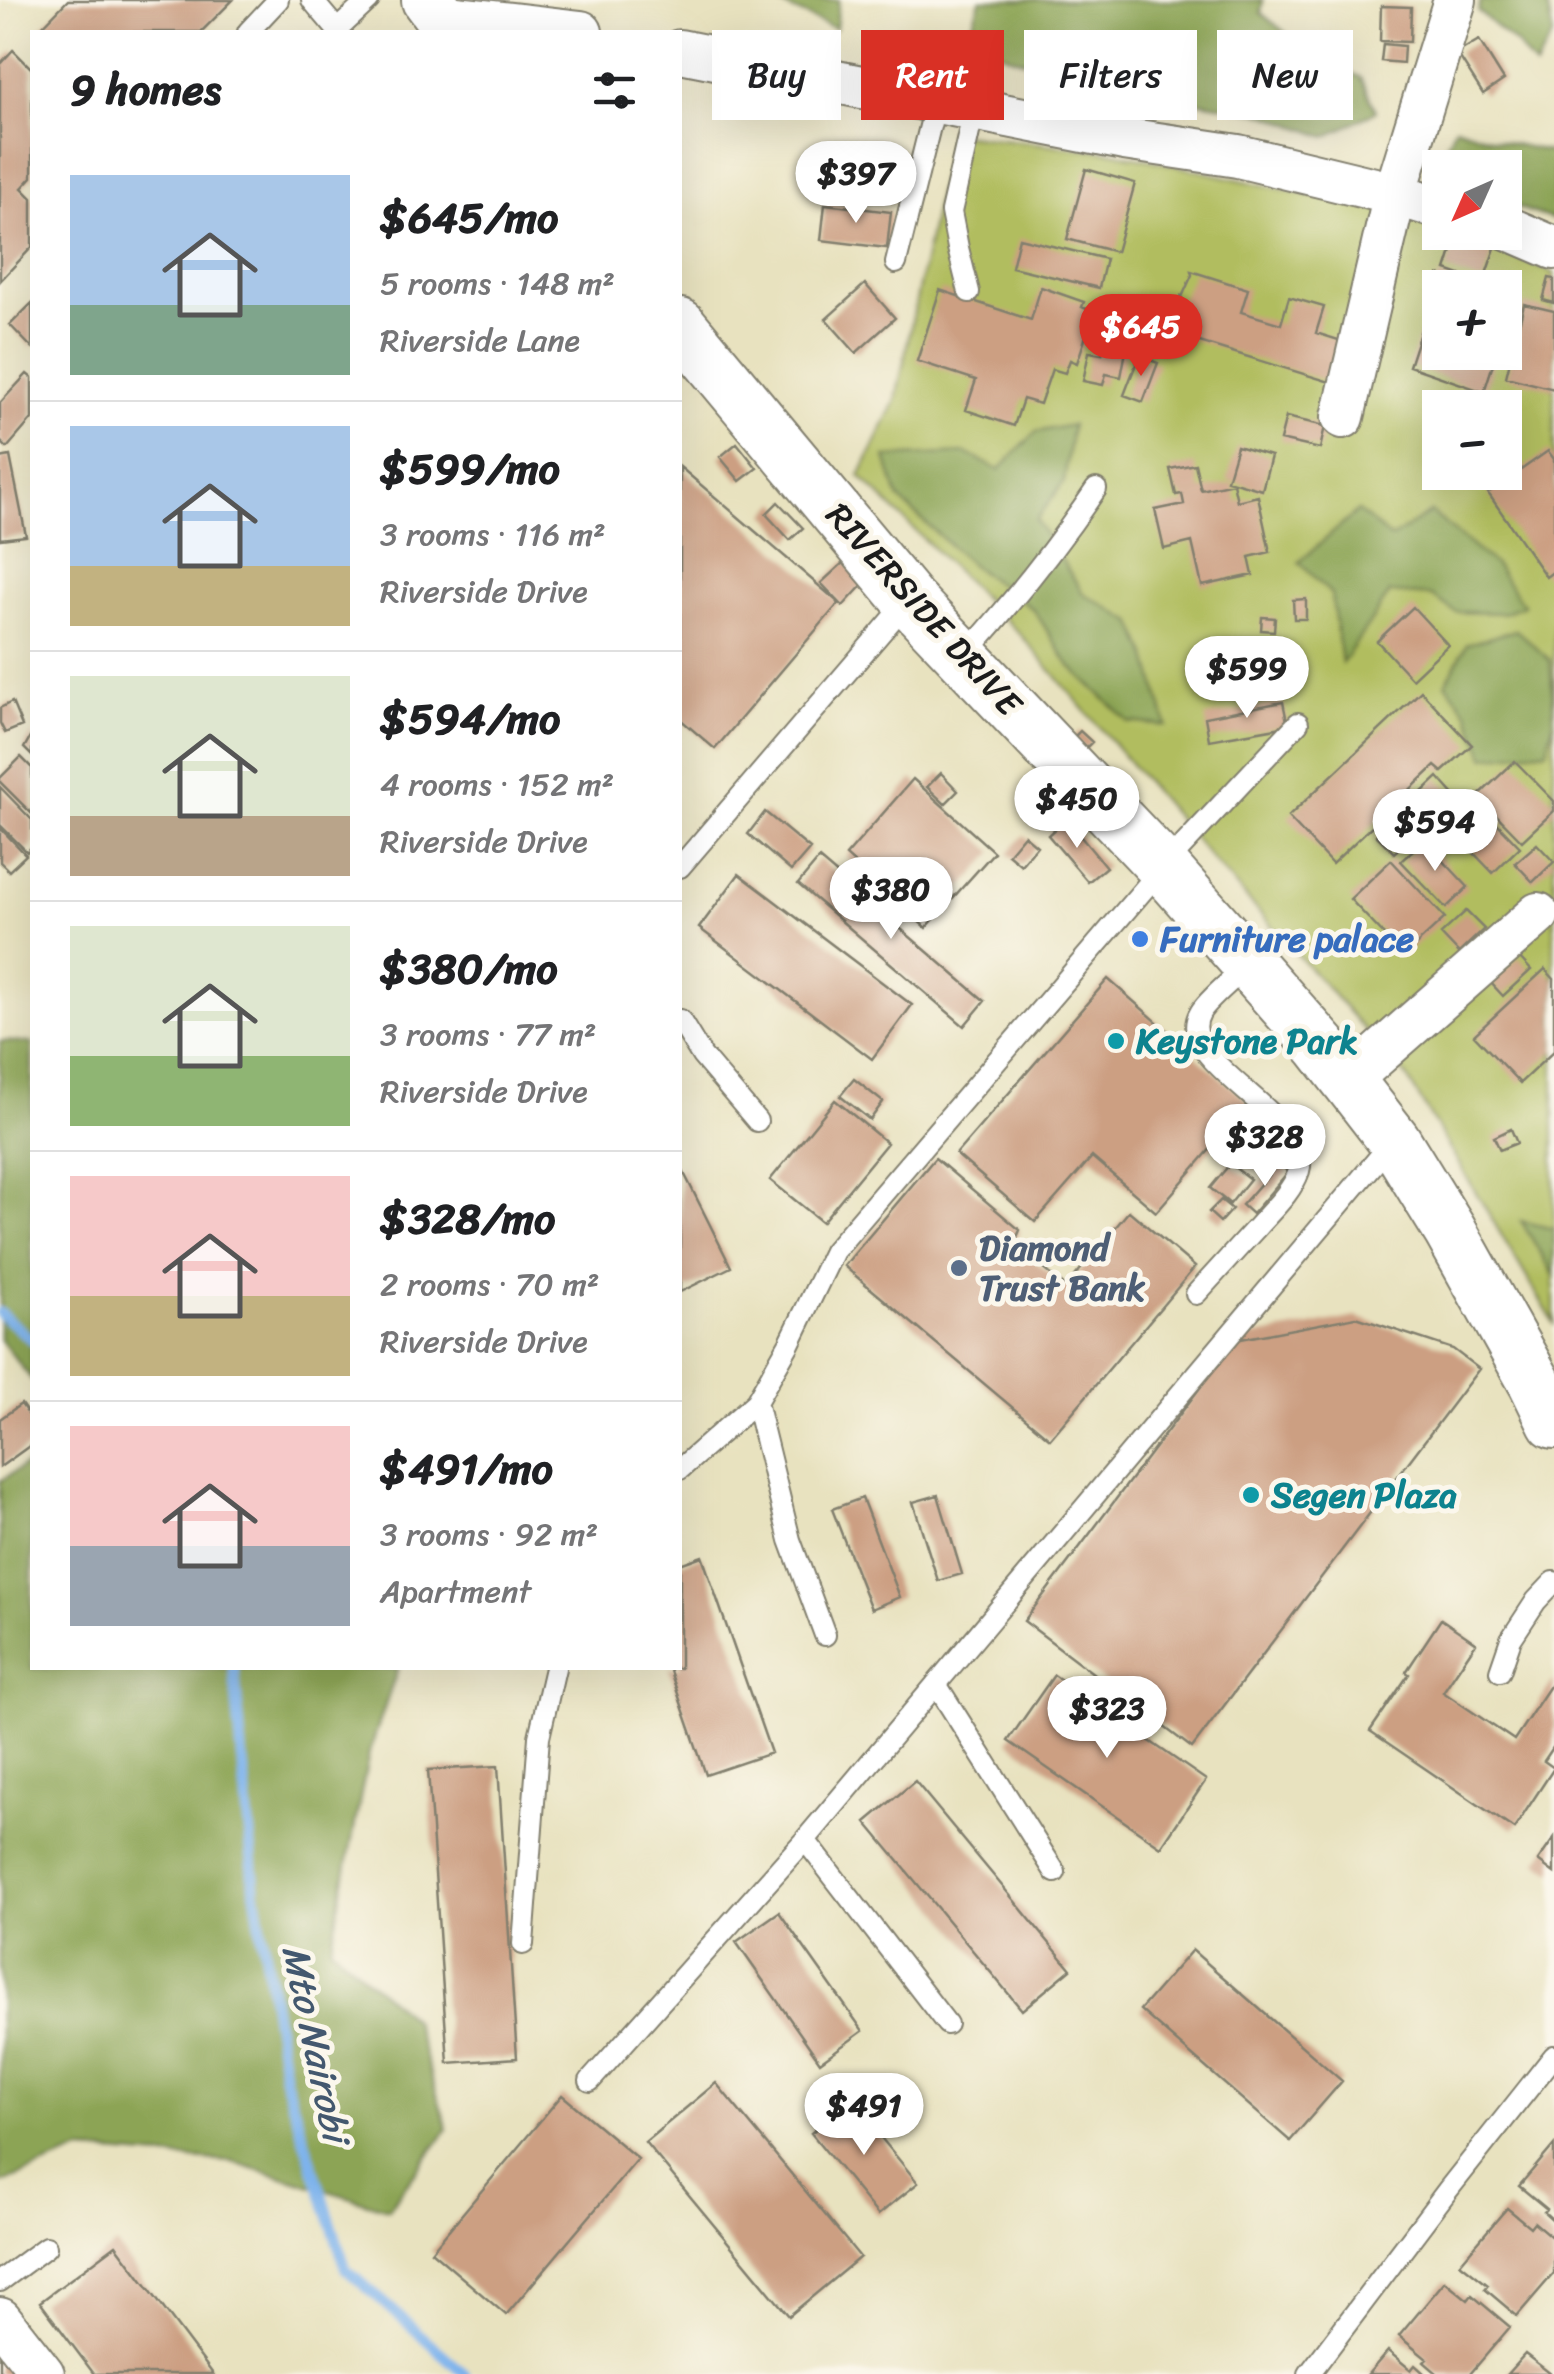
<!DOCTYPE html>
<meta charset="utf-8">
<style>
:root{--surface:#fff;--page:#f6f6f6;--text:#202124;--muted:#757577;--line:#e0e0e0;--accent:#d93025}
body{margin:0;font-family:Sriracha,sans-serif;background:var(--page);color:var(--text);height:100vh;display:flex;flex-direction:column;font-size:38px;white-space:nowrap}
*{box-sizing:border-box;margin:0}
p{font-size:32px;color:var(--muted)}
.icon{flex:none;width:55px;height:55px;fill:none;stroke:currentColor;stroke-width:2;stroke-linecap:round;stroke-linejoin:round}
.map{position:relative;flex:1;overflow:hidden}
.details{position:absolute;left:30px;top:30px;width:652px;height:1640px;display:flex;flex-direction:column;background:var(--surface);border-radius:0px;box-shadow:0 10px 40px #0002}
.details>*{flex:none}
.banner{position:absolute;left:712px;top:30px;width:690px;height:90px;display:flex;gap:20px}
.needle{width:65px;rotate:225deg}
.tools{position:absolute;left:1422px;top:150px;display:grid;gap:20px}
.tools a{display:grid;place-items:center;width:100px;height:100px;border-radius:0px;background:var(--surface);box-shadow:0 10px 40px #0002;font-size:50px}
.price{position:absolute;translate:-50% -85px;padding:0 22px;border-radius:35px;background:#fff;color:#222;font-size:32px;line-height:65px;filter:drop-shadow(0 2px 5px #0008)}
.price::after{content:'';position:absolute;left:50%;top:60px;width:30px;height:22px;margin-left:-15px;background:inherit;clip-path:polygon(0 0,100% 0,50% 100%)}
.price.active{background:var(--accent);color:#fff}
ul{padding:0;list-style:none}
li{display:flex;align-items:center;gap:30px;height:250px;padding:0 40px}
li+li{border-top:2px solid var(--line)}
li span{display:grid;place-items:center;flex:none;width:280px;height:200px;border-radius:0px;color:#555}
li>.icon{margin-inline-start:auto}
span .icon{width:120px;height:120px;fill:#fffc;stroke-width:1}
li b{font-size:42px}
h2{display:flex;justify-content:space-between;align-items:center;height:120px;padding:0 40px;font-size:42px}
.pill{padding:0 35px;border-radius:0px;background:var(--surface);box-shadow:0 10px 40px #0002;font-size:35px;line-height:90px}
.pill.active{background:var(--accent);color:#fff}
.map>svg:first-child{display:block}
.green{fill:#b1bd5e;stroke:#666c3d;stroke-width:2.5;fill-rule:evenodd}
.forest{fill:#8ca455;stroke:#546038;stroke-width:2.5}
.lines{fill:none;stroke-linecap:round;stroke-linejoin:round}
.stream{stroke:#7eb3ec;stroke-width:11}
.building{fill:#cc9f82}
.service-casing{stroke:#827f6e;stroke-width:24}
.minor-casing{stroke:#827f6e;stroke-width:46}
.tertiary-casing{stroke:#827f6e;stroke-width:56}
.service{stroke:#fff;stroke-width:20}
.minor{stroke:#fff;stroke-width:42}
.tertiary{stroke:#fff;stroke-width:52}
.shop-dot{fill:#3f7fe0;stroke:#fbf7ec;stroke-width:4}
.culture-dot{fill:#0f9aa8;stroke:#fbf7ec;stroke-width:4}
.service-dot{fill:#5c6f8a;stroke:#fbf7ec;stroke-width:4}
.labels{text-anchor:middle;stroke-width:10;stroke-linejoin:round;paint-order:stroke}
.street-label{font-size:35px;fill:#1c1c1c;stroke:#fbf7ec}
.shop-label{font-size:35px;font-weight:bold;fill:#366cbe;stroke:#fbf7ec;text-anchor:start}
.culture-label{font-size:35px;font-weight:bold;fill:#0d838f;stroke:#fbf7ec;text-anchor:start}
.service-label{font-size:35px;font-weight:bold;fill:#4e5e75;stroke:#fbf7ec;text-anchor:start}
.water-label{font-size:38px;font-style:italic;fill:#43586f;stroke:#fbf7ec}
</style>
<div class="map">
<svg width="1554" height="2374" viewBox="0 0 1554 2374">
<rect width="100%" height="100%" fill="#fbf7ec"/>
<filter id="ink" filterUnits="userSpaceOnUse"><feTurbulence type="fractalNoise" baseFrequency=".01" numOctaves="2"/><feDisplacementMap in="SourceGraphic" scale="20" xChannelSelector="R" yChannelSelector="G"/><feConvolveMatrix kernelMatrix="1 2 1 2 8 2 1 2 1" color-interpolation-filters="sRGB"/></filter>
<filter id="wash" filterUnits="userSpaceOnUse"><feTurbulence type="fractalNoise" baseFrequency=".0048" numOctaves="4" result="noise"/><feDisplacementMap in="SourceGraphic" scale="40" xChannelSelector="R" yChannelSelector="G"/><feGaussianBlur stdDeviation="2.25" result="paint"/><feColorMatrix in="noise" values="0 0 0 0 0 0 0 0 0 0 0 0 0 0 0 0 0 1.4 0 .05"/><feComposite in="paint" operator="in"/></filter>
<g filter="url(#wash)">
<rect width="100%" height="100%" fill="#e8e2bf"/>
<path class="green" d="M950,133L1114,152L1431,222L1440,226V232L1456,233L1554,273V1323L1407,1077L1215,863L1020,634L860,476L896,400ZM1440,288H1505V352H1440ZM1440,408H1505V472H1440Z"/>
<path class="forest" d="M778,0H839L836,29L778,4Z
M980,0H1263L1261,13L1302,46L1361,78L1376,111L1326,137L1259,112L1097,84L1001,53L968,39Z
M1481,0H1546L1553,35L1535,68L1517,45L1478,11Z
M1455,126L1496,140L1554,153V220L1505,203V168L1448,167L1440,160Z
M1072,425L1064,482L1036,520L1083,593L1133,622L1148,657L1167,726L1129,722L1069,665L1034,610L974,567L898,498L886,457L966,453L999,470L1036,432Z
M1358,511L1391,538L1431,512L1495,565L1524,605L1503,613L1455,612L1432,596L1390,593L1342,663L1331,594L1299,562Z
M1516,630L1550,660L1554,719L1547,750L1485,757L1468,713L1446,683L1467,644Z
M0,1041L32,1043V1380L0,1339Z
M1521,1221L1554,1229V1275Z
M32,1461V1668H398L369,1753L331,1947L413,2020L448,2129L388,2209L233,2162L81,2151L0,2184V1481Z"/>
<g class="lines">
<path class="stream" d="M0,1313L32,1340
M234,1668L255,1891L285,2080L346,2269L465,2374"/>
</g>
<g id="blocks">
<path class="building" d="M68,0H233L201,32H37Z
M1381,6L1411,7L1410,42L1380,41Z
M1479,40L1504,80L1483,94L1457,53Z
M1383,44L1404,46L1403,63L1381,61Z
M13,50L32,69V177L22,188L32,198V247L0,281V64Z
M1086,169L1135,183L1116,252L1067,239Z
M825,204L891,212L887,248L821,240Z
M1458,233L1496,245L1483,283L1446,270Z
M1019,238L1106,259L1099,288L1012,267Z
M1191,271L1248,289L1241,312L1281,324L1289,297L1324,307L1316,333L1345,342L1333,383L1170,333L1181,296L1182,297L1192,275Z
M1439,275L1472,287L1440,288V352H1497L1484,392L1409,366Z
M1549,278L1554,279V303L1543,300Z
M865,284L895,318L856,353L826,319Z
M1041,287L1084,302L1082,307L1094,312L1077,363L1070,360L1065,373L1052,369L1040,404L1023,399L1014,426L966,410L976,380L917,361L940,290L1031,320Z
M1505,298L1514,301L1506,327H1505Z
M32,303V348L10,325Z
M1524,304L1554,311V389L1506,377Z
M1105,341L1127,346L1121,377L1106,374L1103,385L1083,381L1089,352L1102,354Z
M1139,356L1158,363L1143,402L1124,395Z
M27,374L32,378V419L7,448L0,441V403Z
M1286,417L1325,426L1320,449L1280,440Z
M737,443L757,468L740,481L720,457Z
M1237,446L1271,456L1262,490L1227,480Z
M1548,451L1554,459V571L1546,577L1488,493Z
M10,456L26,536L0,539V458Z
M1195,464L1201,490L1233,483L1237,501L1258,496L1270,552L1249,557L1253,575L1202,586L1192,542L1164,549L1155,510L1184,504L1182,494L1176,495L1170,469Z
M680,467L839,603L715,749L680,719Z
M778,502L803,528L790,540L766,514Z
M845,561L866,581L843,606L821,583Z
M1306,599V619H1294L1293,600Z
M1413,607L1448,645L1412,679L1377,641Z
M1262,617L1275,618L1274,631L1261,630Z
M1253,655L1256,670L1235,674L1232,659Z
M1421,691L1472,745L1442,772L1435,766L1332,864L1288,817Z
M12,702L22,726L5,733L0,723V708Z
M1283,702L1288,726L1209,740L1205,717Z
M1080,731L1092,742L1085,749L1074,737Z
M32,734V756L24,748Z
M21,757L32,768V814L0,782V778Z
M1515,761L1554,801V811L1522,841L1478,796Z
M941,773L958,791L945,804L927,787Z
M1438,777L1455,796L1394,853L1376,835Z
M913,779L994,852L926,928L846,856Z
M0,787L32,820V846L27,852L0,825Z
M1470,795L1520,847L1493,873L1443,821Z
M765,812L810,849L791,871L748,834Z
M1066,819L1106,867L1088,882L1048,835Z
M0,828L26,855L9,871L0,862Z
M1024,835L1037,846L1021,865L1008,854Z
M1424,840L1468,887L1446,908L1401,861Z
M1537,844L1554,862L1533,882L1515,863Z
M819,859L985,1001L964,1026L798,884Z
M1391,860L1445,918L1404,956L1350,899Z
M739,874L912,1005L872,1059L699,928Z
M1466,911L1484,929L1459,953L1441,934Z
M1519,957L1531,970L1503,996L1491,983Z
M1545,969L1554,979V1051L1520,1083L1474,1035Z
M1108,979L1250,1103L1156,1212L1092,1157L1035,1222L956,1154Z
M854,1079L883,1102L870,1120L840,1096Z
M835,1100L887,1143L822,1222L770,1180Z
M1511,1129L1517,1143L1500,1150L1494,1137Z
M935,1158L1020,1230L1014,1244L1066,1287L1129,1211L1195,1267L1050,1439L844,1266Z
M1279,1163L1288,1172L1252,1214L1242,1205Z
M1230,1164L1250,1179L1230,1204L1210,1188Z
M680,1165L731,1267L680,1292Z
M1221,1200L1232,1209L1220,1222L1209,1212Z
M1356,1317L1453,1349L1479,1369L1192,1748L1024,1621L1236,1340Z
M21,1404L32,1420V1444L0,1467V1419Z
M938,1495L962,1574L938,1581L913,1502Z
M862,1498L900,1597L871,1609L832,1509Z
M702,1556L771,1753L706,1775L669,1668H680V1564Z
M1441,1619L1476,1643L1443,1692L1514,1740L1554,1680V1746L1544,1761L1554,1768L1514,1829L1370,1731L1409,1674L1406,1672Z
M1054,1675L1206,1780L1161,1847L1008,1741Z
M498,1766L517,2058L448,2063L428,1770Z
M915,1781L1071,1969L1022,2010L866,1822Z
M1554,1838V1873L1538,1861Z
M779,1912L863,2031L820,2062L736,1942Z
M1192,1950L1342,2081L1290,2141L1140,2010Z
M716,2083L860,2257L789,2316L645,2142Z
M562,2095L638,2159L506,2315L431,2251Z
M851,2101L918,2183L878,2215L811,2133Z
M1554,2145V2221L1544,2212L1547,2209L1519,2186Z
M1507,2208L1530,2227L1534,2222L1554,2239V2273L1517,2316L1485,2289L1488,2285L1460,2263Z
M116,2245L213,2374H94L40,2302Z
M1445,2281L1468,2300L1472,2295L1510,2327L1470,2374H1438L1424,2362L1427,2359L1399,2336Z
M1388,2351L1411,2370L1415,2365L1425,2374H1368Z
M0,2353L15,2374H0Z
M1525,2354L1551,2374H1507Z"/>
</g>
</g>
<g filter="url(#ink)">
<use href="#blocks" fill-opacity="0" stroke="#827f6e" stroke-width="2.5"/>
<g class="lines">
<g class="service-casing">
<path id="service" d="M312,0L339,32
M337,30L369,0
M248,32L278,0
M896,263L936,102
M969,292L958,248L951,212L974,110
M965,655C1013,602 1056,548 1096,489
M680,867L908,601
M680,1020L702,1056L757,1121
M1196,1294C1217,1271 1237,1249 1258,1226C1272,1210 1292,1192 1299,1171C1316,1116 1171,1063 1200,1013C1206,1001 1238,975 1249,964
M756,1402L790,1540L825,1635
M680,1469L756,1402L789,1344L834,1251L1163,867L1298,723
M1500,1671L1511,1639L1536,1601L1554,1582
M936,1684L1055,1872
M805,1840L947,2024
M523,1944L539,1737L555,1668
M590,2081L805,1840L1393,1141
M0,2281L46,2247
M1309,2374L1447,2191L1554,2056"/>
</g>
<g class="minor-casing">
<path id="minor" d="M440,16L581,32
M680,51L1124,139L1238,156L1395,194L1440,208
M1505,227L1554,248
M1343,417L1395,194L1455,0
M1348,1081L1538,914
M0,2319L43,2374"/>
</g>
<g class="tertiary-casing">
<path id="tertiary" d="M428,0L452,32
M680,325L909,600L1163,867L1321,1046L1394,1140L1450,1231L1535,1383L1554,1422"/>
</g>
<use href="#service" class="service"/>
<use href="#minor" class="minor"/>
<use href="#tertiary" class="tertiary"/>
</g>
</g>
<circle class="shop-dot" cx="1140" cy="939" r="10"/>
<g class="culture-dot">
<circle cx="1116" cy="1041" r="10"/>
<circle cx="1251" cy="1495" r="10"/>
</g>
<circle class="service-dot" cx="959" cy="1268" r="10"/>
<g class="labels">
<g class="street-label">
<text transform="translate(924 609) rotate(48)" y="12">RIVERSIDE DRIVE</text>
</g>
<g class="shop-label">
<text x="1160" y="951">Furniture palace</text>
</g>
<g class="culture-label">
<text x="1136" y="1053">Keystone Park</text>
<text x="1271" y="1507">Segen Plaza</text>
</g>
<g class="service-label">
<text x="979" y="1260">Diamond<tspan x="979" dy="40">Trust Bank</tspan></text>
</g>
<g class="water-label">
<text transform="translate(316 2043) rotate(78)" y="13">Mto Nairobi</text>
</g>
</g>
</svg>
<div class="tools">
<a><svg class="needle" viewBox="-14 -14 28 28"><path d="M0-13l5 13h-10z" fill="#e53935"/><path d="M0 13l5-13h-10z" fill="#757577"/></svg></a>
<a>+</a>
<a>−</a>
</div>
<b class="price" style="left:856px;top:226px">$397</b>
<b class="price active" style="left:1141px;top:379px">$645</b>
<b class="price" style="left:1247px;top:721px">$599</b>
<b class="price" style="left:1077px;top:851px">$450</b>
<b class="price" style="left:1435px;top:874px">$594</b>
<b class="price" style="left:891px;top:942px">$380</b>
<b class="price" style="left:1265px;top:1189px">$328</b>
<b class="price" style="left:1107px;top:1761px">$323</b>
<b class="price" style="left:864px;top:2158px">$491</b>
<div class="banner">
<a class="pill">Buy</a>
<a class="pill active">Rent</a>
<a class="pill">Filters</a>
<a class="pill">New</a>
</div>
<section class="details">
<h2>9 homes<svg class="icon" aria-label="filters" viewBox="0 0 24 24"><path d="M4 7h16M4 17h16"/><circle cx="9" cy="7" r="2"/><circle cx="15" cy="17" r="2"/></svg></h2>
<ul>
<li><span style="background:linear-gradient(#a9c7e8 65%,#7fa58c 0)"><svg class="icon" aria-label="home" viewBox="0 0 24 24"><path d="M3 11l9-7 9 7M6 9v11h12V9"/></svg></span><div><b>$645/mo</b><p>5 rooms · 148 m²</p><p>Riverside Lane</p></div></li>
<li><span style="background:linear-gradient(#a9c7e8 70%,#c2b280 0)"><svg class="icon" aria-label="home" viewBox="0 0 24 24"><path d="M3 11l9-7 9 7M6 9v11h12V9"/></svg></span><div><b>$599/mo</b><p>3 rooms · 116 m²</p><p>Riverside Drive</p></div></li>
<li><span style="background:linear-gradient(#dfe7d0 70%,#b9a48a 0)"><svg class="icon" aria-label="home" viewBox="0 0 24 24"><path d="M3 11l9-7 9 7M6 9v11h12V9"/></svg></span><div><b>$594/mo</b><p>4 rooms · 152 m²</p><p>Riverside Drive</p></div></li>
<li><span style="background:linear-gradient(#dfe7d0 65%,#8fb573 0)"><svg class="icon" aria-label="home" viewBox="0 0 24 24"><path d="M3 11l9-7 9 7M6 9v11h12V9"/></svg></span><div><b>$380/mo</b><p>3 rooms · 77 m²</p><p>Riverside Drive</p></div></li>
<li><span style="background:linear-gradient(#f6c9c9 60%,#c2b280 0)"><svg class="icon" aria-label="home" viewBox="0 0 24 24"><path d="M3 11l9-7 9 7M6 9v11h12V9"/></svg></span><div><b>$328/mo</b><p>2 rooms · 70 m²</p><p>Riverside Drive</p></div></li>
<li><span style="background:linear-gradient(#f6c9c9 60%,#9aa5b1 0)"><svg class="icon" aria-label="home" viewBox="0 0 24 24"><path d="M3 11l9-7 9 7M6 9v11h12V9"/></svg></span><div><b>$491/mo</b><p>3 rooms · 92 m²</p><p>Apartment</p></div></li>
</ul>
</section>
</div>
